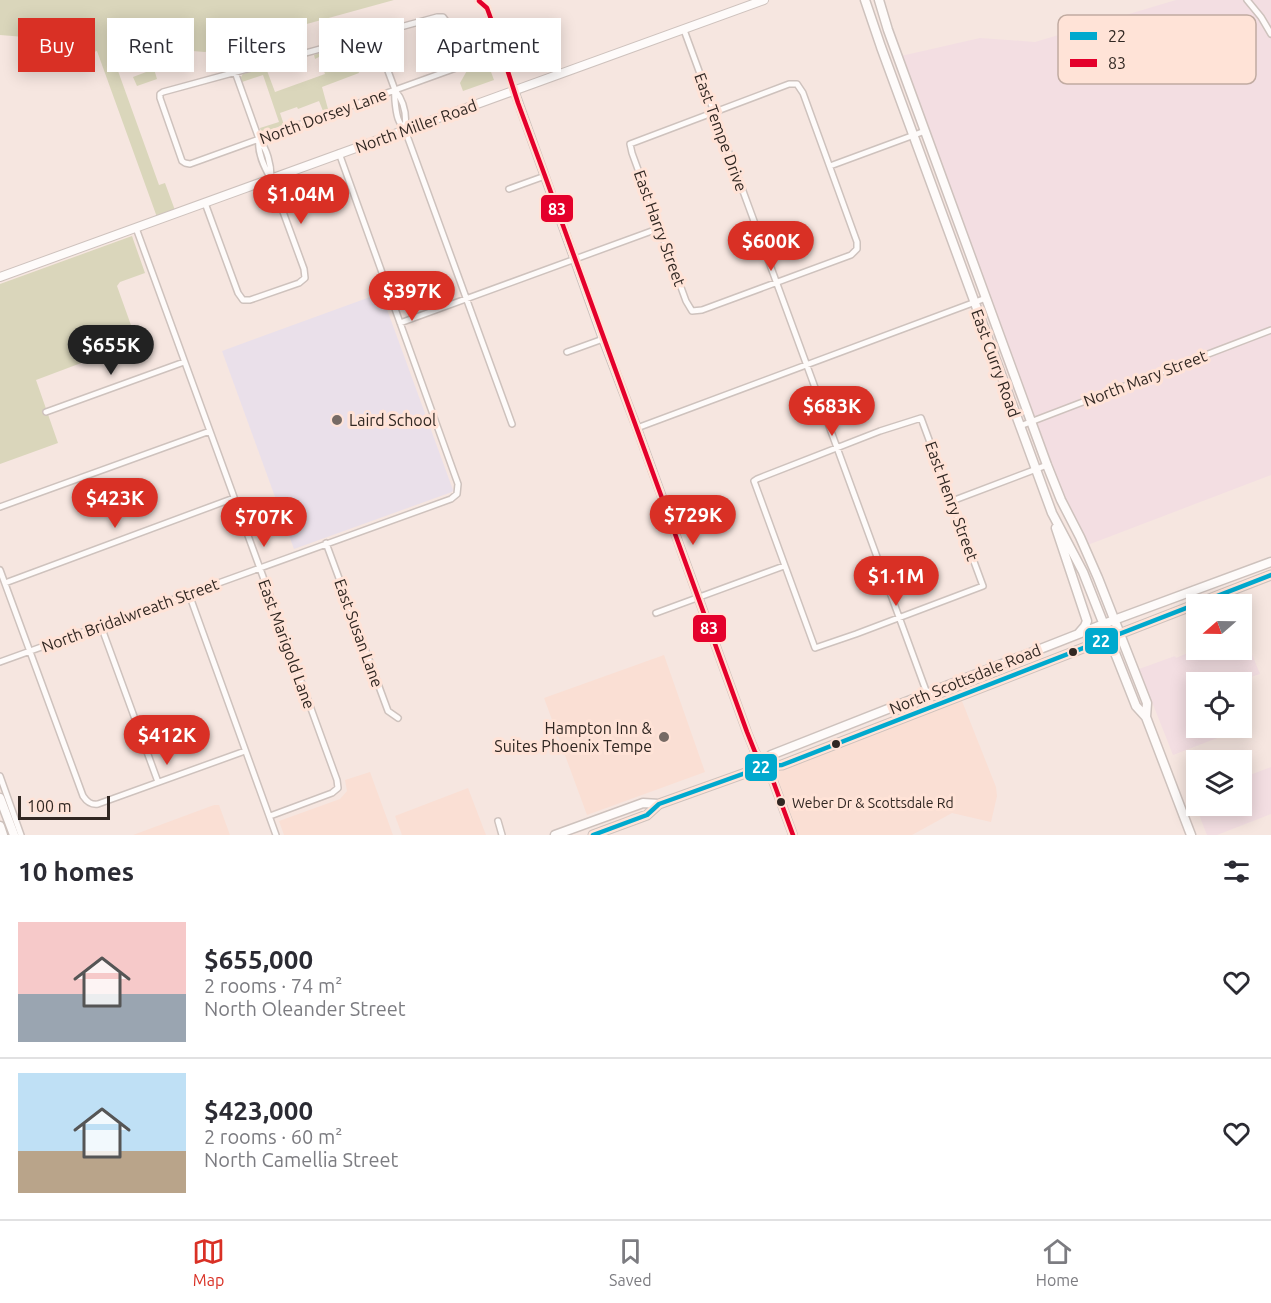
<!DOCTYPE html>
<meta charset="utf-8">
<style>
:root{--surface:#fff;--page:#f7f7f7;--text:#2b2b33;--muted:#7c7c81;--line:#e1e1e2;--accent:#d93025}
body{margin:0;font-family:Ubuntu,sans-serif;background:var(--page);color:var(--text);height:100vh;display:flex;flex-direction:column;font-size:22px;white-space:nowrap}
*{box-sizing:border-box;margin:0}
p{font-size:20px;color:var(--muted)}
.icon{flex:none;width:33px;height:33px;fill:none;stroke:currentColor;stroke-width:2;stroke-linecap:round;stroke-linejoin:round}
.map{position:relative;height:835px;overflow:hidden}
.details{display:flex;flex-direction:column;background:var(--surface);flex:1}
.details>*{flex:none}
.hud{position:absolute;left:18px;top:18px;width:600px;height:54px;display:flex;gap:12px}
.needle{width:39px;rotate:250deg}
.controls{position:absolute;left:1186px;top:594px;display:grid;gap:12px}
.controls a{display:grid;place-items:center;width:66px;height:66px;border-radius:0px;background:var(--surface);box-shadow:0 3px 15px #0003;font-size:30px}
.scale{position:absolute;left:18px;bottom:15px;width:92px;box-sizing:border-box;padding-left:6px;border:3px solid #312722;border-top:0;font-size:16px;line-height:21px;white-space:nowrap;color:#312722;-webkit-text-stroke:4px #ffe3d7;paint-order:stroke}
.price{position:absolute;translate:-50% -51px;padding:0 14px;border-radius:21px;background:var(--accent);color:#fff;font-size:20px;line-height:39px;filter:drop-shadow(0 2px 3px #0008)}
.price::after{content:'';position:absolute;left:50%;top:36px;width:18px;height:14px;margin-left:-9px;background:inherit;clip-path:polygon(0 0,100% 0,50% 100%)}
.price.selected{background:#222;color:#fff}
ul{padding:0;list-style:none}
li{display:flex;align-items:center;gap:18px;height:150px;padding:0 18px}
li+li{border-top:2px solid var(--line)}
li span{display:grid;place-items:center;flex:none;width:168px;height:120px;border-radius:0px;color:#555}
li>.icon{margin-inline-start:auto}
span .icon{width:72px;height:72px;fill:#fffc;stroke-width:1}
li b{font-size:26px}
h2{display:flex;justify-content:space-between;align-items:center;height:72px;padding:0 18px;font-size:26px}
.tag{padding:0 21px;border-radius:0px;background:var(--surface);box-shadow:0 3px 15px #0003;font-size:21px;line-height:54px}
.tag.selected{background:var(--accent);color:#fff}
.dock{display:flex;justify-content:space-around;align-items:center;height:84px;border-top:2px solid var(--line);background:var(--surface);font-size:16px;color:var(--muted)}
.dock a{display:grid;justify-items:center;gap:3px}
.dock .selected{color:var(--accent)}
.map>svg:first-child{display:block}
.built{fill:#fadfd4}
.industrial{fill:#f3dee2}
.education{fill:#eae0ea}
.green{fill:#dad6bb}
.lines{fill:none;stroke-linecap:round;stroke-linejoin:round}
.street-casing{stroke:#cec2bd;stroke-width:8}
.secondary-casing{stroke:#cec2bd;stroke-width:10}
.primary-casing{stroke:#cec2bd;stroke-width:11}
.street{stroke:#fefbfa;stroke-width:5}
.secondary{stroke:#fefbfa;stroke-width:8}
.primary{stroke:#fefbfa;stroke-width:8}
.bus-1-casing{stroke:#ffe3d7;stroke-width:9}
.bus-2-casing{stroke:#ffe3d7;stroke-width:9}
.bus-1{stroke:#00a9ce;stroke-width:4.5}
.bus-2{stroke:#e4002b;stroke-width:4.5}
.poi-dot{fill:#766a64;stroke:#ffe3d7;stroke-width:2}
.bus-dot{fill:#312722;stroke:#ffe3d7;stroke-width:2}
.labels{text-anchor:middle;stroke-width:6;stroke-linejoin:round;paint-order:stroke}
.bus-label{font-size:14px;fill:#312722;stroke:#ffe3d7;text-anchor:start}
.street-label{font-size:16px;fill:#312722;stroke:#ffe3d7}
.poi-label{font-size:16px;fill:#312722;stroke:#ffe3d7;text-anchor:start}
.key{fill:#ffe3d7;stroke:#c1aba1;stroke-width:1.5}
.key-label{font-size:16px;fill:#312722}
.line-badge{stroke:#ffe3d7;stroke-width:2}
.badge-label{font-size:16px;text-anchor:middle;font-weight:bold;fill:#fff}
</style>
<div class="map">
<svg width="1271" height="835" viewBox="0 0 1271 835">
<rect width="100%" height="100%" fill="#f6e6e0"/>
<path class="built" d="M664,655L705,772L587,815L544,698Z
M960,696L996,787L997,796L991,822L952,813L912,835H793L765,766L782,765Z
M370,772L393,835H284L279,821L340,799L347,791L345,780Z
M468,788L486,835H402L395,816Z
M214,805H219L230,835H133Z"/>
<path class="industrial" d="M1176,0H1271V475L1085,546L1046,451L901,56L980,38L1035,42Z
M1242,630L1260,674L1236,682H1197V728H1242V704L1251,725L1173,755L1139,669L1175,656L1176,658L1197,649L1242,650Z
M1271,767V814L1217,835H1207L1192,797L1197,795V806H1242V778Z"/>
<path class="education" d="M381,293L453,490L452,492L294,549L222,351Z"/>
<path class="green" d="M0,0H394L205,52L115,45L113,57L159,185L165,183L176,213L158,220L97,51L91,53L86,42L0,35Z
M323,52L327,63L352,55L359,73L322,87L328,109L323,111L319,101L298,109L297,107L280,113L284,125L263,132L261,131L260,128L279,122L263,75L242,82L241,77L243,74L266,68L275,92L325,74L319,57L315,59L314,55Z
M148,54L151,63L131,71L127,61Z
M487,61L494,80L463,91L460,83L469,67Z
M154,69L157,79L137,86L133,77Z
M132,236L145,273L120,282L117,286L137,342L36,380L58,443L0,464V284Z"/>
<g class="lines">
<g class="street-casing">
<path id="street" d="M1247,0L1261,17L1271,34
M479,1L487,8L514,90
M437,17H443L446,21L460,60L459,65L456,68L190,164L185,163L182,161L160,98V94L163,92Z
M684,30L932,707
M374,33L395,90C404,101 407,115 405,130
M235,72L259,139C267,149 271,164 271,177
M789,84H797L803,93L857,242V249L851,255L702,310L692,311L686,301L632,153L630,144Z
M395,90C394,96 396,115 399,121C400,124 403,127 405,130L512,424
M830,166L925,131
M509,189L545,176
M205,203L238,293L243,300H250L299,283L305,278L304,269L271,179C264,167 257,153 259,139
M136,228L337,780L338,788L332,793L270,816
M400,323L660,228
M567,352L603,339
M46,412L184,362
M921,418L983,586L856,634L815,648L754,481L757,479L880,431Z
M1020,426L1271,330
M637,428L986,298
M952,501L1047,465
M0,507L210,431
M326,543L388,711L398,718
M0,570L83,796C87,802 91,805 98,804L245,751
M5,583L234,498
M189,594L276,835
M656,613L784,566
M101,626L158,782
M0,662L451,499L457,494L458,484L339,153
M0,776L21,835
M498,821L502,835"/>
</g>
<g class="secondary-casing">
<path id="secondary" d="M514,90L603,339L637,428L747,732L755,752L772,778L793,835
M0,277L764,0"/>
</g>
<g class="primary-casing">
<path id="primary" d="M865,0L881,47L1052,513L1083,572L1136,706L1146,717L1191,835
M879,0L888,30L1047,465L1061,500L1080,537L1098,578L1147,703L1146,717
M1056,528L1087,621L1085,626L1079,633
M765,766L771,755L1114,620L1271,562
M0,798L14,835
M0,826L3,835
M555,835L643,803L659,804
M593,835L647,815L659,804L765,766L782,765L1271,575"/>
</g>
<use href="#street" class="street"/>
<use href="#secondary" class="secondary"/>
<use href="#primary" class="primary"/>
<g class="bus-1-casing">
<path id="bus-1" d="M593,835L647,815L659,804L765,766L782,765L1271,575"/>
</g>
<g class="bus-2-casing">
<path id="bus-2" d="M479,1L487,8L491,19L518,103L545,176L747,732L755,752L772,778L793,835"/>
</g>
<use href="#bus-1" class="bus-1"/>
<use href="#bus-2" class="bus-2"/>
</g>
<g class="poi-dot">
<circle cx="337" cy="420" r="6"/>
<circle cx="664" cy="737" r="6"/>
</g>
<g class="bus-dot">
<circle cx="1073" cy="652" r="5"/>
<circle cx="836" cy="744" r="5"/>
<circle cx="781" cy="802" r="5"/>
</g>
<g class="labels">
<g class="bus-label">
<text x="792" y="808">Weber Dr &amp; Scottsdale Rd</text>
</g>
<g class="street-label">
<text transform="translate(323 116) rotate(-20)" y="6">North Dorsey Lane</text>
<text transform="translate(416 126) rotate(-20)" y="6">North Miller Road</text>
<text transform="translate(721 132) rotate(70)" y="6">East Tempe Drive</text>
<text transform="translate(660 228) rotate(70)" y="6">East Harry Street</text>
<text transform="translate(996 363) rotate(70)" y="6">East Curry Road</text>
<text transform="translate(1145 378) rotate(-21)" y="6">North Mary Street</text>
<text transform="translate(952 501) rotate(70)" y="6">East Henry Street</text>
<text transform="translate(130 615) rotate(-20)" y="6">North Bridalwreath Street</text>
<text transform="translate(359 633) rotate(70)" y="6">East Susan Lane</text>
<text transform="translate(287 644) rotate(70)" y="6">East Marigold Lane</text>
<text transform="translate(965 679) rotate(-22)" y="6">North Scottsdale Road</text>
</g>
<g class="poi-label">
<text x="349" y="426">Laird School</text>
<text x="652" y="734" text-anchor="end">Hampton Inn &amp;<tspan x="652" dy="18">Suites Phoenix Tempe</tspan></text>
</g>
</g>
<rect x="1058" y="15" width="198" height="69" rx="9" class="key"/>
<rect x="1070" y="32" width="27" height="8" fill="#00a9ce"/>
<rect x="1070" y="59" width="27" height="8" fill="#e4002b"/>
<g class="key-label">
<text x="1108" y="42">22</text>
<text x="1108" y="69">83</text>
</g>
<g class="line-badge">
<rect x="540" y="194" width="34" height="29" rx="6" fill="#e4002b"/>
<rect x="692" y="614" width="35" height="29" rx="6" fill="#e4002b"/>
<rect x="1084" y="627" width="35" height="28" rx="6" fill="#00a9ce"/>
<rect x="744" y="753" width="34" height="29" rx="6" fill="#00a9ce"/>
</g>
<g class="badge-label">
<text x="557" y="215">83</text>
<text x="709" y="634">83</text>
<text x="1101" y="647">22</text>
<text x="761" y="773">22</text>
</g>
</svg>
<div class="controls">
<a><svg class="needle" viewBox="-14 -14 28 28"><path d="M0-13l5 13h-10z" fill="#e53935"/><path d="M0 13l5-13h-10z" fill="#7c7c81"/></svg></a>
<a><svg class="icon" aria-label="locate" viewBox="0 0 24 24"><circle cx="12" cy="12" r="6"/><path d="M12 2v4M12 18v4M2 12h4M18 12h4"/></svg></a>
<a><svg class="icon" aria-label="layers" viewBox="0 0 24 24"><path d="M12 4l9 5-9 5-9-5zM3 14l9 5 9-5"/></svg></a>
</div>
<div class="scale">100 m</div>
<b class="price" style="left:301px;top:225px">$1.04M</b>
<b class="price" style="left:771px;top:272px">$600K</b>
<b class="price" style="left:412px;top:322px">$397K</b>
<b class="price selected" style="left:111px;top:376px">$655K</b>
<b class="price" style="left:832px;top:437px">$683K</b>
<b class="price" style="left:115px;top:529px">$423K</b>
<b class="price" style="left:693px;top:546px">$729K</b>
<b class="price" style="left:264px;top:548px">$707K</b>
<b class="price" style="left:896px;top:607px">$1.1M</b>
<b class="price" style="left:167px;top:766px">$412K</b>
<div class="hud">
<a class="tag selected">Buy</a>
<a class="tag">Rent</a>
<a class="tag">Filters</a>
<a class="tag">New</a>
<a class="tag">Apartment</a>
</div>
</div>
<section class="details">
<h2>10 homes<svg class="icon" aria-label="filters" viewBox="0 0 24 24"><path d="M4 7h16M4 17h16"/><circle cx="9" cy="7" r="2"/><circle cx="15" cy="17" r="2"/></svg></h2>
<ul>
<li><span style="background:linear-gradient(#f6c9c9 60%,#9aa5b1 0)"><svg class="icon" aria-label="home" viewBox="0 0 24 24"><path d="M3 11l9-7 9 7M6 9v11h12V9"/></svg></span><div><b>$655,000</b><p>2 rooms · 74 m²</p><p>North Oleander Street</p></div><svg class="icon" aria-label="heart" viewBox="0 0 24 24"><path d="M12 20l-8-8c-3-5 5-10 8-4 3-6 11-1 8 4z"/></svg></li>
<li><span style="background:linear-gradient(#bfe0f5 65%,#b9a48a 0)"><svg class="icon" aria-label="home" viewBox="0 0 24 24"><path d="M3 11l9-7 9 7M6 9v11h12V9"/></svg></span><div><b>$423,000</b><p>2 rooms · 60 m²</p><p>North Camellia Street</p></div><svg class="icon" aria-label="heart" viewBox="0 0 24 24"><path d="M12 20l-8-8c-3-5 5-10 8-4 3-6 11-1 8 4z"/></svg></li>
</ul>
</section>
<nav class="dock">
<a class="selected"><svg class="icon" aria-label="map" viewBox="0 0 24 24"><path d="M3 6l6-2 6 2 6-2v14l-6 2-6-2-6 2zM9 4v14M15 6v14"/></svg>Map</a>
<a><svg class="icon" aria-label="saved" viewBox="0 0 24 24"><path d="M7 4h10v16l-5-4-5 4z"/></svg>Saved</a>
<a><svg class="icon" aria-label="home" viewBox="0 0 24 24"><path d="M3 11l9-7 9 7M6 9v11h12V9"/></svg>Home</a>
</nav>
